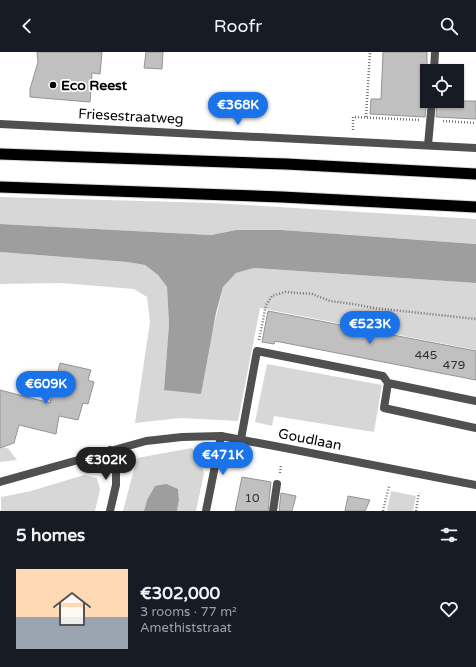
<!DOCTYPE html>
<meta charset="utf-8">
<style>
:root{--surface:#171b24;--page:#20242c;--text:#f1f3f6;--muted:#9ea1a6;--line:#363941;--accent:#1a73e8}
body{margin:0;font-family:"Varela Round",sans-serif;background:var(--page);color:var(--text);height:100vh;display:flex;flex-direction:column;font-size:15px;white-space:nowrap}
*{box-sizing:border-box;margin:0}
p{font-size:13px;color:var(--muted)}
.icon{flex:none;width:22px;height:22px;fill:none;stroke:currentColor;stroke-width:2;stroke-linecap:round;stroke-linejoin:round}
.map{position:relative;height:459px;overflow:hidden}
.details{display:flex;flex-direction:column;background:var(--surface);flex:1}
.details>*{flex:none}
.buttons{position:absolute;left:420px;top:12px;display:grid;gap:8px}
.buttons a{display:grid;place-items:center;width:44px;height:44px;border-radius:0px;background:var(--surface);box-shadow:0 1px 3px #0004;font-size:20px}
.price{position:absolute;translate:-50% -34px;padding:0 9px;border-radius:14px;background:var(--accent);color:#fff;font-size:13px;line-height:26px;filter:drop-shadow(0 1px 2px #0008)}
.price::after{content:'';position:absolute;left:50%;top:24px;width:12px;height:9px;margin-left:-6px;background:inherit;clip-path:polygon(0 0,100% 0,50% 100%)}
.price.on{background:#222;color:#fff}
ul{padding:0;list-style:none}
li{display:flex;align-items:center;gap:12px;height:100px;padding:0 16px}
li+li{border-top:1px solid var(--line)}
li span{display:grid;place-items:center;flex:none;width:112px;height:80px;border-radius:0px;color:#555}
li>.icon{margin-inline-start:auto}
span .icon{width:48px;height:48px;fill:#fffc;stroke-width:1}
li b{font-size:17px}
h2{display:flex;justify-content:space-between;align-items:center;height:48px;padding:0 16px;font-size:17px}
header{display:flex;justify-content:space-between;align-items:center;height:52px;padding:0 16px;background:var(--surface);font-size:18px;font-weight:600}
.map>svg:first-child{display:block}
.green{fill:#d7d7d7}
.water{fill:#9e9e9e}
.building{fill:#c0c0c0;stroke:#949494}
.lines{fill:none;stroke-linecap:round;stroke-linejoin:round}
.trunk-casing{stroke:#dbdbdb;stroke-width:13}
.path{stroke:#727272;stroke-width:2.5;stroke-dasharray:1 2;stroke-linecap:butt}
.service{stroke:#505050;stroke-width:8}
.minor{stroke:#505050;stroke-width:8}
.tertiary{stroke:#505050;stroke-width:8}
.trunk{stroke:#000;stroke-width:11}
.poi-dot{fill:#000;stroke:#fff;stroke-width:1.5}
.labels{text-anchor:middle;stroke-width:3.5;stroke-linejoin:round;paint-order:stroke}
.number-label{font-size:12px;fill:#303030}
.poi-label{font-size:14px;font-weight:bold;fill:#000;stroke:#fff;text-anchor:start}
.street-label{font-size:14px;fill:#000;stroke:#fff}
</style>
<header><svg class="icon" aria-label="back" viewBox="0 0 24 24"><path d="M15 5l-7 7 7 7"/></svg>Roofr<svg class="icon" aria-label="search" viewBox="0 0 24 24"><circle cx="10" cy="10" r="6"/><path d="M15 15l6 6"/></svg></header>
<div class="map">
<svg width="476" height="459" viewBox="0 0 476 459">
<rect width="100%" height="100%" fill="#fff"/>
<path class="green" d="M0,145L213,151L476,167V192L282,178H236L211,183L0,172Z
M0,200L127,210L145,213L158,223L167,235L169,272L164,338L209,295L223,235L236,221L254,216L476,231V298L260,256L238,369L181,366L135,371L150,270L147,245L134,237L61,231L0,232Z
M267,312L382,333L374,380L274,364L272,374L255,370Z
M0,395L8,396L17,408L0,410Z
M192,396L201,413L204,421L196,459H177L179,448L178,437L147,448L144,459H123L137,406Z
M84,423L97,426L100,438L95,459H1V445L31,439Z
M391,439L416,444L413,459H387Z"/>
<path class="water" d="M0,172L211,183L236,178H282L476,192V231L254,216L236,221L223,235L216,261L201,342L164,338L169,272L167,235L158,223L145,213L127,210L0,200Z
M166,432L178,437L179,448L177,459H144L147,448L155,434Z"/>
<path class="building" d="M37,0H102L100,22L92,21L90,50L30,45V37L38,10Z
M146,0H163L162,17L144,16Z
M383,0H427V47L425,65L370,62L371,47H381Z
M437,49H476V67L436,65Z
M268,259L476,299V328L275,289L274,292L262,290Z
M60,311L91,318L88,328L94,330L88,352L83,351L78,368L59,364L56,382L19,373L14,391L0,396V338L50,351Z
M242,425L271,430L268,459H235Z
M281,441L296,444L292,459H279Z
M348,444L370,448L365,459H345Z"/>
<g class="lines">
<g class="trunk-casing">
<path id="trunk" d="M0,102L286,112L476,122
M0,135L282,145L476,155"/>
</g>
<path class="path" d="M366,65L370,0
M443,69L476,71
M353,78V65L420,68
M259,288L266,253L272,244L285,240L312,242L330,249L353,252L374,256L476,267
M280,421L281,414
M383,459L389,434
M416,459L419,441"/>
<path class="service" d="M434,19L435,0
M428,93L432,49
M388,331L384,356L476,376
M241,387L257,299L383,324L388,331L476,349
M273,459L277,432"/>
<path class="minor" d="M0,72L476,96
M110,459L116,433V413L110,398
M206,459L221,384"/>
<path class="tertiary" d="M0,430L146,389L182,385L221,384L285,396L476,433"/>
<use href="#trunk" class="trunk"/>
</g>
<circle class="poi-dot" cx="53" cy="33" r="4"/>
<g class="labels">
<g class="number-label">
<text x="426" y="307">445</text>
<text x="454" y="317">479</text>
<text x="252" y="450">10</text>
</g>
<g class="poi-label">
<text x="61" y="38">Eco Reest</text>
</g>
<g class="street-label">
<text transform="translate(131 64) rotate(3)" y="5">Friesestraatweg</text>
<text transform="translate(310 387) rotate(11)" y="5">Goudlaan</text>
</g>
</g>
</svg>
<div class="buttons">
<a><svg class="icon" aria-label="locate" viewBox="0 0 24 24"><circle cx="12" cy="12" r="6"/><path d="M12 2v4M12 18v4M2 12h4M18 12h4"/></svg></a>
</div>
<b class="price" style="left:238px;top:74px">€368K</b>
<b class="price" style="left:370px;top:293px">€523K</b>
<b class="price" style="left:46px;top:353px">€609K</b>
<b class="price" style="left:223px;top:424px">€471K</b>
<b class="price on" style="left:106px;top:429px">€302K</b>
</div>
<section class="details">
<h2>5 homes<svg class="icon" aria-label="filters" viewBox="0 0 24 24"><path d="M4 7h16M4 17h16"/><circle cx="9" cy="7" r="2"/><circle cx="15" cy="17" r="2"/></svg></h2>
<ul>
<li><span style="background:linear-gradient(#ffd9b3 60%,#9aa5b1 0)"><svg class="icon" aria-label="home" viewBox="0 0 24 24"><path d="M3 11l9-7 9 7M6 9v11h12V9"/></svg></span><div><b>€302,000</b><p>3 rooms · 77 m²</p><p>Amethiststraat</p></div><svg class="icon" aria-label="heart" viewBox="0 0 24 24"><path d="M12 20l-8-8c-3-5 5-10 8-4 3-6 11-1 8 4z"/></svg></li>
</ul>
</section>
